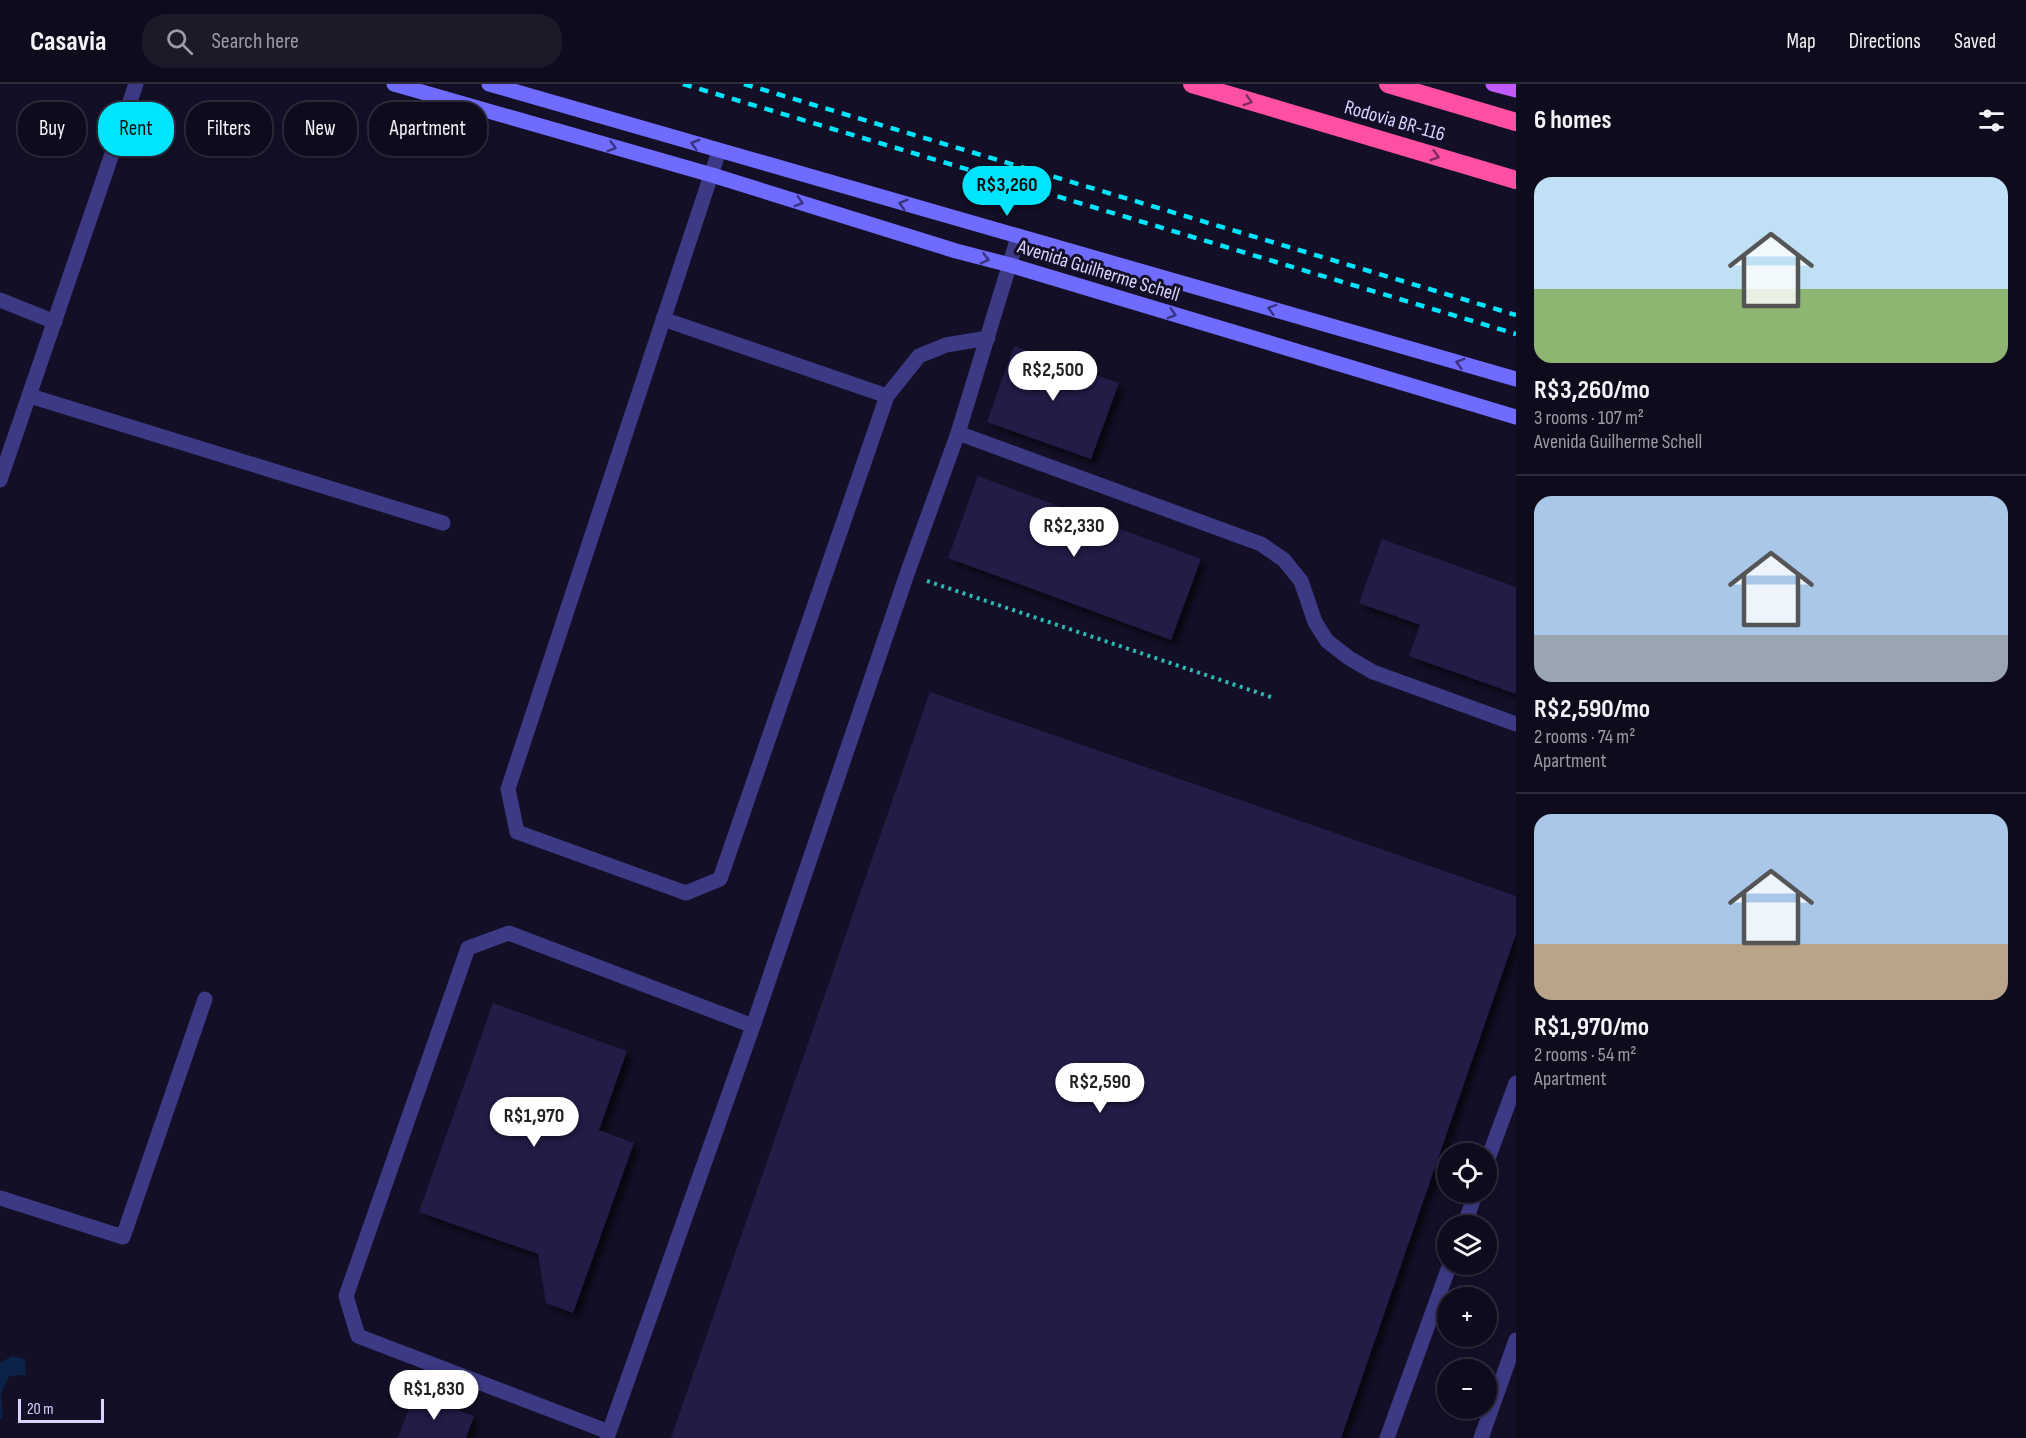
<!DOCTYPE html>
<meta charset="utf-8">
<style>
:root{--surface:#0e0b1c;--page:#1c1929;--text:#f1f3f6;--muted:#9b9ba3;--line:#2e2b3b;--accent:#00e5ff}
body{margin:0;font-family:"Sofia Sans Condensed",sans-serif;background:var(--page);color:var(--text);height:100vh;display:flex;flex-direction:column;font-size:22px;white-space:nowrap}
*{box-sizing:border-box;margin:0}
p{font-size:20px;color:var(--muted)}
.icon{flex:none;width:33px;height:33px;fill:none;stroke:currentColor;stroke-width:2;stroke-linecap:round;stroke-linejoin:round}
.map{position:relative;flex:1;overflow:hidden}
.sheet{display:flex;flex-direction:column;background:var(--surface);width:510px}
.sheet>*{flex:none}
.hud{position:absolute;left:18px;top:18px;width:570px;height:54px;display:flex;gap:12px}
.buttons{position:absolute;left:1437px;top:1059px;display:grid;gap:12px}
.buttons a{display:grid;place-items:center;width:60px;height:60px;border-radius:50%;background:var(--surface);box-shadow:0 3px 9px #0003,0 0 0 2px var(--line);font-size:30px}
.scale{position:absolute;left:18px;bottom:15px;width:86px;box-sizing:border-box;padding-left:6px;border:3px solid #d9d4ff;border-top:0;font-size:16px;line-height:21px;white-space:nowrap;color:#d9d4ff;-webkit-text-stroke:4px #130f26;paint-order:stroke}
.price{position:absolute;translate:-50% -51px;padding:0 14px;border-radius:21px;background:#fff;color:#222;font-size:20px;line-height:39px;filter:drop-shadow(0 2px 3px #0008)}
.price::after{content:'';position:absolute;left:50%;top:36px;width:18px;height:14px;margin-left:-9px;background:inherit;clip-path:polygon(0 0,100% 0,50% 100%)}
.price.on{background:var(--accent);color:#111}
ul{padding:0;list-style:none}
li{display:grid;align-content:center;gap:12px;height:318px;padding:0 18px}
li+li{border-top:2px solid var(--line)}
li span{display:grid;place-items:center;height:186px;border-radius:18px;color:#555}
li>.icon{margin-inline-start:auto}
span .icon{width:108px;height:108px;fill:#fffc;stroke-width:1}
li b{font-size:26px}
h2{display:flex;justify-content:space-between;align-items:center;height:72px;padding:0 18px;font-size:26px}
.chip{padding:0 21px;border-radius:24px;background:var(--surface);box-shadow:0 3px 9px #0003,0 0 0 2px var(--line);font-size:21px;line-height:54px}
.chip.on{background:var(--accent);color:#111}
header{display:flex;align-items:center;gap:36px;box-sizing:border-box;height:84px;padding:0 30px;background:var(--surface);border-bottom:2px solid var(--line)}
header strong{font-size:28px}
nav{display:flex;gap:33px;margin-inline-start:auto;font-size:21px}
.search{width:420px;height:54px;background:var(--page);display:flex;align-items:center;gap:15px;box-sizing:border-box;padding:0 21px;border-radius:24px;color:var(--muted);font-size:22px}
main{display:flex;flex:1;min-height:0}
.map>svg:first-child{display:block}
.water{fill:#0c2248}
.building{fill:#241b47;filter:url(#shadow)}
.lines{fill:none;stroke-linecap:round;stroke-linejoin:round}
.path{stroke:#2fb8b0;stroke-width:4;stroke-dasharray:3 4.5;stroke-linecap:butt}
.service{stroke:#3d3a85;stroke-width:15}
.minor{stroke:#3d3a85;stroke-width:15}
.secondary{stroke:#6f6bff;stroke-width:15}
.primary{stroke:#c25bff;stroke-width:15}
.motorway{stroke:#ff4fa3;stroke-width:18}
.rail{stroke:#00e5ff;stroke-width:4.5;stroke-dasharray:9 8;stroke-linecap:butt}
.oneway{stroke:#7d2c5e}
.oneway2{stroke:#38347d}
.labels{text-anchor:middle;stroke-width:6;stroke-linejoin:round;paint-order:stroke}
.street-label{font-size:20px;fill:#d9d4ff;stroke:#130f26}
</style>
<header>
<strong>Casavia</strong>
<div class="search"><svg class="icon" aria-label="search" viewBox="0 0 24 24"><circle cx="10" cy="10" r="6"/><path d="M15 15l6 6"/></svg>Search here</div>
<nav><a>Map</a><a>Directions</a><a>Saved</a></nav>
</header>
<main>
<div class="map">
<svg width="1516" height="1354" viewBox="0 0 1516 1354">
<defs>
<filter id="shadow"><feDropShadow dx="5.5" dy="5.5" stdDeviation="3" flood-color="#0009"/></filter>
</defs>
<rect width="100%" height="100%" fill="#130f26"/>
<path class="water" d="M12,1272L25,1275L26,1291L9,1292L1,1310L3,1335H0V1279Z"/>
<path class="building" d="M1014,262L1119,299L1091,375L987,338Z
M978,392L1201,475L1171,556L948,474Z
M1382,455L1516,503V610L1409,572L1420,541L1359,519Z
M930,608L1516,812V850L1341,1354H671Z
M493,919L627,967L599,1046L634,1059L573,1229L546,1219L538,1170L419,1128Z
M414,1310L474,1332L466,1354H398Z"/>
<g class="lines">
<path class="path" d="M927,497L1271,613"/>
<path class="service" d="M663,235L887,312L720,795L686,809L517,748L508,705L719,67
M30,312L443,439
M887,312L919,272L946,261L988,254
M958,349L1261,460L1284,476L1301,497L1315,538L1327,557L1349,574L1373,588L1516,640
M1486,1080L1516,999
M0,1114L123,1153L205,915
M1464,1142L1476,1108
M609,1348L358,1252L346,1212L468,864L509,849L753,942
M607,1354L753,942L907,490L958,349L1018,153
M1387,1354L1450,1180
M1481,1354L1516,1256"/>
<path class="minor" d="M0,216L55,238
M0,396L136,0"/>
<path class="secondary" d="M394,0L712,91L956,167L1010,181L1516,333
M489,0L1516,295"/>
<path class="primary" d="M1493,0L1516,6"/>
<path class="motorway" d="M1192,0L1516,96
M1388,0L1516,38"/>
<path class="rail" d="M683,0L1516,250
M744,0L1516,231"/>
</g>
<defs><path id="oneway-chevron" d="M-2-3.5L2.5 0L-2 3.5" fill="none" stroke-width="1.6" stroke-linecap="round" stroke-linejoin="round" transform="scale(1.5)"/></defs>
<g class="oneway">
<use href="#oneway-chevron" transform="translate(1248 17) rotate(16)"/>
<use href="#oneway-chevron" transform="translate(1435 72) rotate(16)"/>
</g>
<g class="oneway2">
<use href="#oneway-chevron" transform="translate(695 60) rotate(-164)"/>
<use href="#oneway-chevron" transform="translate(612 63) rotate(16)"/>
<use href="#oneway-chevron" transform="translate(799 118) rotate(17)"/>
<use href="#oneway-chevron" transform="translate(903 120) rotate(-164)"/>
<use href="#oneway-chevron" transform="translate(985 175) rotate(15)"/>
<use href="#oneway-chevron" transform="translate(1272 225) rotate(-164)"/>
<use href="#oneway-chevron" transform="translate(1172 230) rotate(17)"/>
<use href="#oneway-chevron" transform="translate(1460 279) rotate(-164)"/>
</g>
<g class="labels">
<g class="street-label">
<text transform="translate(1395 36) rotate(16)" y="7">Rodovia BR-116</text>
<text transform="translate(1099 186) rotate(17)" y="7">Avenida Guilherme Schell</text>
</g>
</g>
</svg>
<div class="buttons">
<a><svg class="icon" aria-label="locate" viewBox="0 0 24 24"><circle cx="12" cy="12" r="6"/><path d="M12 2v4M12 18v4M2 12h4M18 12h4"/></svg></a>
<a><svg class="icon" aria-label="layers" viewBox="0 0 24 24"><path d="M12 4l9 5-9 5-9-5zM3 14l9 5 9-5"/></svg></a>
<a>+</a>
<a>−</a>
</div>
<div class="scale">20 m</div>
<b class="price on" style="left:1007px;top:133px">R$3,260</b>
<b class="price" style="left:1053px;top:318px">R$2,500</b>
<b class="price" style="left:1074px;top:474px">R$2,330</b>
<b class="price" style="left:1100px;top:1030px">R$2,590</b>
<b class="price" style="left:534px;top:1064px">R$1,970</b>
<b class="price" style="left:434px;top:1337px">R$1,830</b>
<div class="hud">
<a class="chip">Buy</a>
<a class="chip on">Rent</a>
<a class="chip">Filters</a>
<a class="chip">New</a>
<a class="chip">Apartment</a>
</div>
</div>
<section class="sheet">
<h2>6 homes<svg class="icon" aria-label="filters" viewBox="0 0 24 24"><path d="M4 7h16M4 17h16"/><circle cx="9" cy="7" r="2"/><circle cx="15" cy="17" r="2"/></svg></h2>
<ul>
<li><span style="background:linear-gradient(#bfe0f5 60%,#8fb573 0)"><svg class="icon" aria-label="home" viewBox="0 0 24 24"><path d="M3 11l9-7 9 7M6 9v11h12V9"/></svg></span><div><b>R$3,260/mo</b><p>3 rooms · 107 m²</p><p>Avenida Guilherme Schell</p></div></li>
<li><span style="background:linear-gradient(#a9c7e8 75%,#9aa5b1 0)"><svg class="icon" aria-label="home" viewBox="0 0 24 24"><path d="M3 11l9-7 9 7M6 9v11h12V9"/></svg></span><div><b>R$2,590/mo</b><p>2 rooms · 74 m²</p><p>Apartment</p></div></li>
<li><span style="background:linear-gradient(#a9c7e8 70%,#b9a48a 0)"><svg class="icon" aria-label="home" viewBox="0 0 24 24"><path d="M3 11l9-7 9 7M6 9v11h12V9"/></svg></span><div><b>R$1,970/mo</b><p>2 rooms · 54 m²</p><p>Apartment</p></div></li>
</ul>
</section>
</main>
